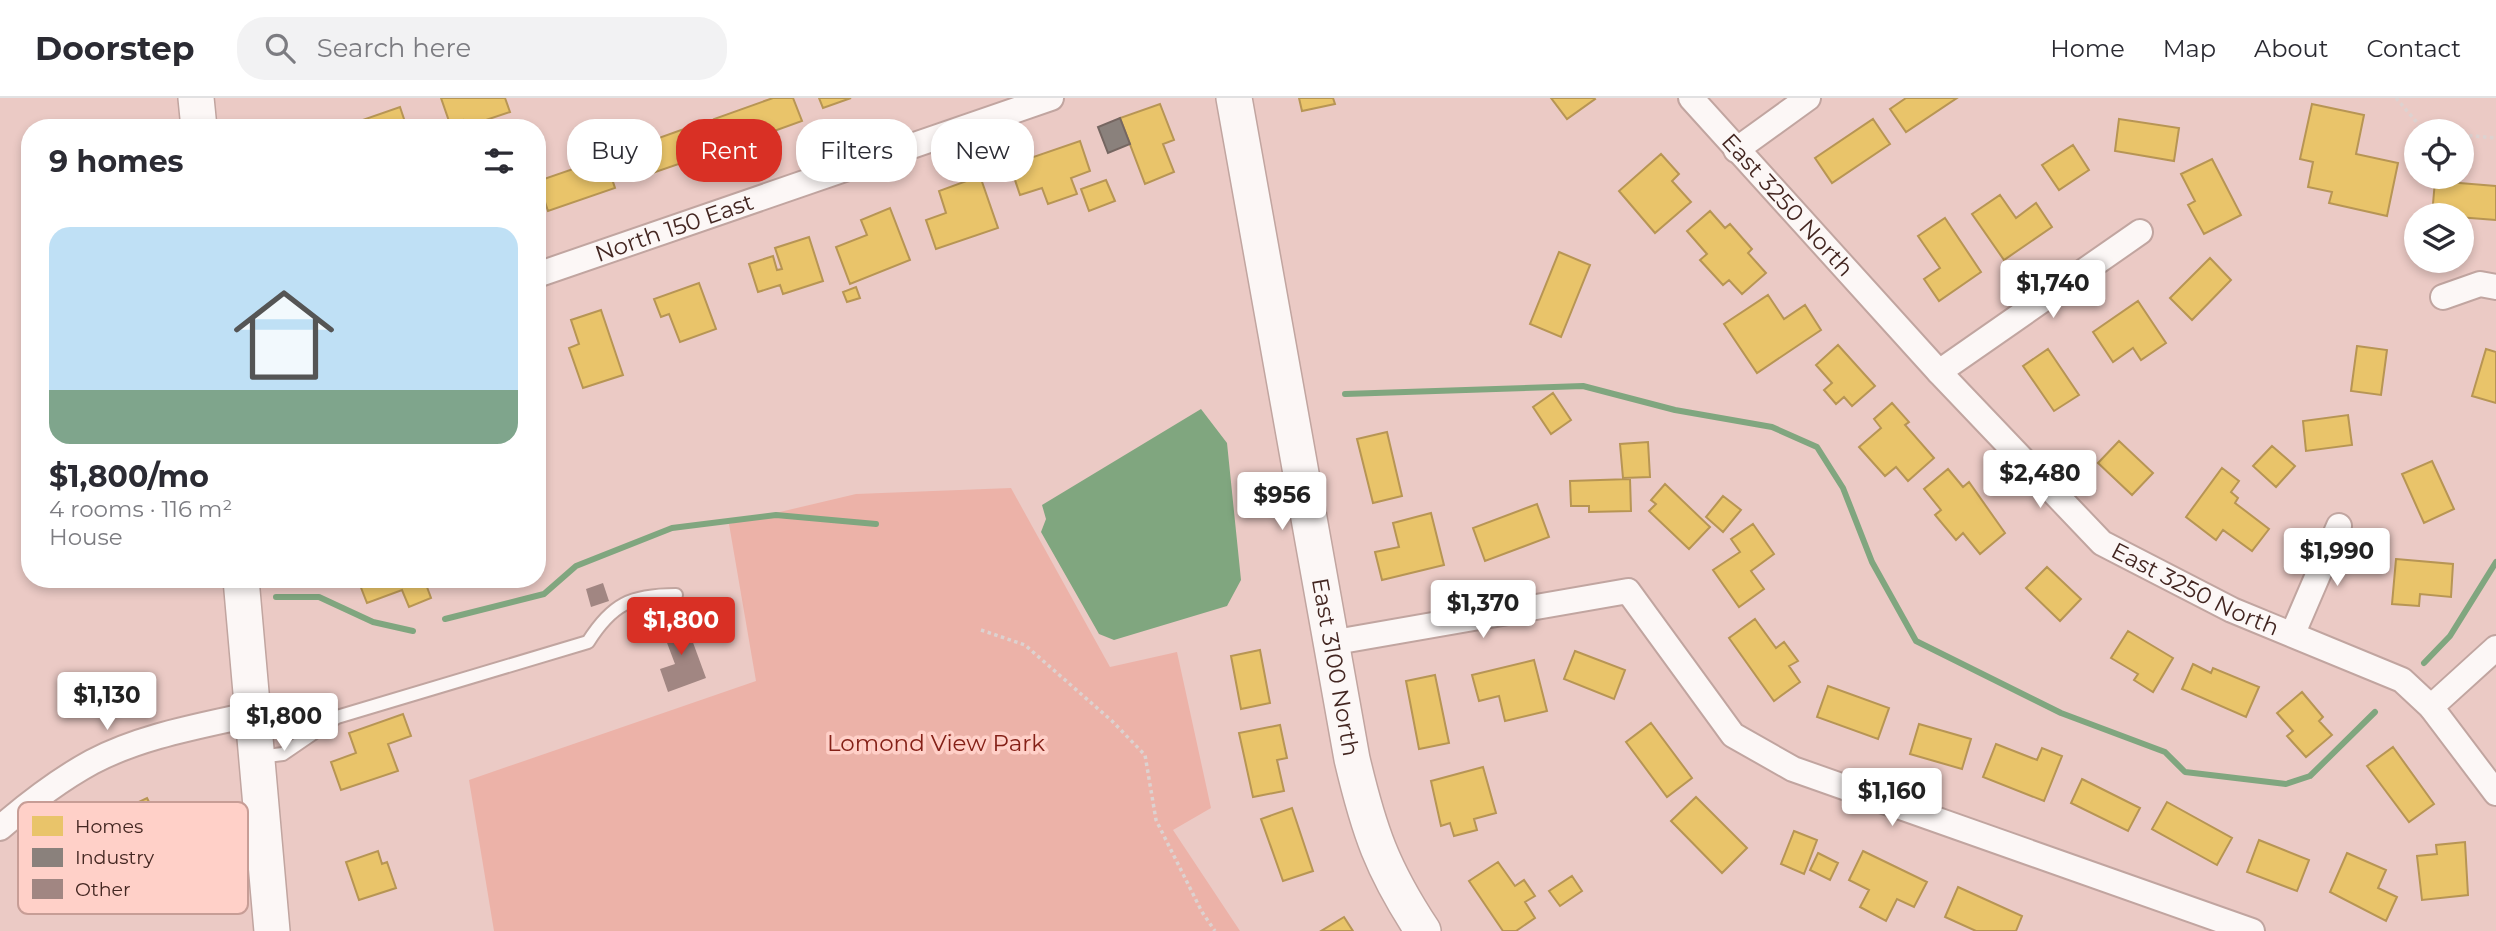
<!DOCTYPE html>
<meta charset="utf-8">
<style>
:root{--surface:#fff;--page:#f2f2f3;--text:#2b2b33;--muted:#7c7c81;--line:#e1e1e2;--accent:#d93025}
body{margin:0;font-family:Montserrat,sans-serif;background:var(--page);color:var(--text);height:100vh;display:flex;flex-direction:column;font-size:26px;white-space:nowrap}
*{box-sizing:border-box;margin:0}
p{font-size:23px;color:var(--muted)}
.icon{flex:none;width:38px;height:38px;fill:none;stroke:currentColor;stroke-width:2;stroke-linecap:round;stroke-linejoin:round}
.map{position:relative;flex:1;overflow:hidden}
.drawer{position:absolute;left:21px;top:21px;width:525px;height:469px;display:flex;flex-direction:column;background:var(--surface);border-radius:28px;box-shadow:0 4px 10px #0003}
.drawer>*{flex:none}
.banner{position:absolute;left:567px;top:21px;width:665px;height:63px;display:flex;gap:14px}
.buttons{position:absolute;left:2404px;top:21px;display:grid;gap:14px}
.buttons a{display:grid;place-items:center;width:70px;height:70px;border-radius:50%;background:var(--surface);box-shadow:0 4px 10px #0003;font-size:35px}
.price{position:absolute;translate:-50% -60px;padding:0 16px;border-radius:7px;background:#fff;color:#222;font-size:23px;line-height:46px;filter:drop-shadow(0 2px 4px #0008)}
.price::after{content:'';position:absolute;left:50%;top:42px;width:21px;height:16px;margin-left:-10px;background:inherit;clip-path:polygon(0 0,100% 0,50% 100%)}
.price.selected{background:var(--accent);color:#fff}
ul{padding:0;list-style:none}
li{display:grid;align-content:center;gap:14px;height:371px;padding:0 28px}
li+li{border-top:2px solid var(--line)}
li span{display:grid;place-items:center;height:217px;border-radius:21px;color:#555}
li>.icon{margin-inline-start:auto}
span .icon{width:126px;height:126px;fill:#fffc;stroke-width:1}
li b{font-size:30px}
h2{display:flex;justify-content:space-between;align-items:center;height:84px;padding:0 28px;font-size:30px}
.pill{padding:0 24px;border-radius:28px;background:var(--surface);box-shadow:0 4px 10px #0003;font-size:24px;line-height:63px}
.pill.selected{background:var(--accent);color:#fff}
header{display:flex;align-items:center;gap:42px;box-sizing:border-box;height:98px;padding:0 35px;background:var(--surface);border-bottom:2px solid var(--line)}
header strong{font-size:33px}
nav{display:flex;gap:38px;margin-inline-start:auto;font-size:24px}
.search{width:490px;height:63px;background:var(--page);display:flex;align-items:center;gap:18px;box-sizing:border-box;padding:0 24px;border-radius:28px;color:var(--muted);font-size:26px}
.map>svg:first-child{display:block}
.green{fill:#ecb2a8}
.water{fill:#80a67f}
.homes{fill:#e9c46a;stroke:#b79554;stroke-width:2}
.industry{fill:#8a817c;stroke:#756661;stroke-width:2}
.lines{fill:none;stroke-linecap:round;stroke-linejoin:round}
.stream{stroke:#80a67f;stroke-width:6}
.building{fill:#a18682}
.lane-casing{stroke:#c1a5a0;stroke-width:16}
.street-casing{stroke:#c1a5a0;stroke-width:28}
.secondary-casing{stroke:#c1a5a0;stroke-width:38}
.path{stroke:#ddd2d0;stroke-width:3.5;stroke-dasharray:3.5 3.5;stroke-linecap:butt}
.lane{stroke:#fcf7f6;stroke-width:12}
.street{stroke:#fcf7f6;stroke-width:24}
.secondary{stroke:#fcf7f6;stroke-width:35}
.labels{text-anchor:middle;stroke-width:7;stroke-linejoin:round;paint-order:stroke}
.street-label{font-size:23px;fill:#432621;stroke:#ffd0c8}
.park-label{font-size:23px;fill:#842017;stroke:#ffd0c8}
.key{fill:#ffd0c8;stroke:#c79d96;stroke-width:2}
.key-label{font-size:19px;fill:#432621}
</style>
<header>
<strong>Doorstep</strong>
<div class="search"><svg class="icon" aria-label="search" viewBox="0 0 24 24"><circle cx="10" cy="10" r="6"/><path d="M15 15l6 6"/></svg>Search here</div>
<nav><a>Home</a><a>Map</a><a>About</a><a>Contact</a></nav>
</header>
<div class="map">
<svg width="2496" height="833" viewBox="0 0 2496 833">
<rect width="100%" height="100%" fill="#ebcac5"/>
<path class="green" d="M1011,390L1110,569L1177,554L1211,710L1173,732L1240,833H494L469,682L756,583L729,426L856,396Z"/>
<path class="water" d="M1201,311L1227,345L1241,482L1227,508L1114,542L1099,536L1041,434L1046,421L1042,407Z"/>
<path class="homes" d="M441,0H505L510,14L465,29L463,22L450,26Z
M773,0H793L802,23L724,51L714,21Z
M819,0H851L823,10Z
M1299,0H1333L1335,6L1302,13Z
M1551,0H1594L1595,1L1567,21Z
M1906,0H1957L1906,34L1890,11Z
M1160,6L1174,42L1163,46L1174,74L1145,86L1120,20Z
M2312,6L2364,17L2356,56L2398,65L2387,118L2329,105L2332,94L2308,89L2313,64L2300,61Z
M400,9L407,30H349L348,27Z
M1873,21L1890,46L1832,85L1815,60Z
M2119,21L2179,30L2174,63L2115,53Z
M695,27L705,57L638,80L628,51Z
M1080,43L1090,73L1071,80L1077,96L1048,106L1042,90L1020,97L1010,67Z
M2073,47L2089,72L2059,92L2042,67Z
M1661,56L1679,76L1672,83L1691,104L1655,135L1619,93Z
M605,60L615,90L548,113L538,83Z
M2212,61L2241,117L2204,136L2188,107L2195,103L2181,76Z
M980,78L998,130L936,151L926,122L946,115L939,93Z
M1106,82L1115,103L1089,113L1081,91Z
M2435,83L2496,88V122L2432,117Z
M2000,97L2016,120L2036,105L2052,129L2004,162L1972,116Z
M890,110L910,162L850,186L836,149L867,137L861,122Z
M1710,113L1725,130L1730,126L1752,151L1748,155L1766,175L1742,196L1729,182L1723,187L1700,162L1707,156L1687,133Z
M1945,120L1981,174L1939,203L1924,181L1940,170L1918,138Z
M809,139L823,183L783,196L780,187L758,194L749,166L773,158L777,172L782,171L775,150Z
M1559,154L1590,167L1561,239L1530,226Z
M2210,160L2231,182L2192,222L2170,200Z
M699,185L716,231L680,244L669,216L661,219L654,201Z
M856,189L860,200L847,204L843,194Z
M1768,197L1784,221L1805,207L1821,232L1757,275L1724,226Z
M2138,203L2166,245L2141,262L2133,250L2113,264L2093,234Z
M601,212L623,277L583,290L569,250L579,246L571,222Z
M1838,247L1875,288L1852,308L1844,299L1836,306L1824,292L1832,285L1816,267Z
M2357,248L2387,252L2381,297L2351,293Z
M2048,251L2079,297L2054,313L2023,268Z
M2486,251L2496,254V305L2472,298Z
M1553,295L1571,322L1551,336L1533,309Z
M1892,305L1909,324L1905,327L1934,360L1908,383L1896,369L1885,378L1859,349L1881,330L1874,321Z
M2348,317L2352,347L2306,353L2303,323Z
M1387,334L1402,398L1373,405L1357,341Z
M2119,343L2153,375L2132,397L2098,365Z
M1648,344L1650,379L1623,380L1620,346Z
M2272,348L2295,368L2276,389L2253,368Z
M2432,363L2454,411L2424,425L2402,376Z
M2222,370L2239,383L2231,394L2238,400L2235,405L2269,431L2252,453L2223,432L2216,442L2186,419Z
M1948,371L1963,389L1969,384L2005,435L1980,456L1963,435L1956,442L1935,417L1941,412L1924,391Z
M1630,381L1631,413L1589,414V408H1571L1570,383Z
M1665,386L1710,429L1689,451L1649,413L1656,406L1651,402Z
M1723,398L1741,412L1723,434L1706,419Z
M1537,406L1549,439L1485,463L1473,430Z
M1431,415L1444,467L1382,482L1375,454L1399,449L1393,425Z
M1753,426L1774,456L1751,473L1764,491L1739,509L1713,472L1740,454L1731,441Z
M2396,461L2453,466L2451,499L2420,496L2419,508L2392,506Z
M2047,469L2081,501L2060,523L2026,490Z
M424,481L431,500L409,509L402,492L367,505L358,482Z
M1755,521L1776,550L1784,544L1798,563L1789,568L1800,584L1774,603L1729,540Z
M2128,533L2173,560L2153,594L2134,582L2138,576L2111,560Z
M1260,552L1270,605L1241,611L1231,558Z
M1575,553L1625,572L1614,601L1564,581Z
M1534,562L1547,613L1505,623L1499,598L1479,603L1472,577Z
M2193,566L2211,575L2213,570L2259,589L2246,619L2182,591Z
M1435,577L1449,645L1419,651L1406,583Z
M1828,588L1889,610L1878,641L1817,619Z
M2302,594L2323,619L2319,623L2332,637L2306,659L2287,638L2293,633L2277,615Z
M403,616L411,638L388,646L398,673L341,692L331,664L356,655L349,635Z
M1651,625L1692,680L1667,699L1626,644Z
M1919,626L1971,641L1962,671L1910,656Z
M1280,627L1287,660L1277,662L1284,693L1253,699L1239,635Z
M1996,646L2037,662L2042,650L2062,658L2044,703L1983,679Z
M2393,649L2434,706L2409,724L2367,668Z
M1483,669L1496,715L1474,721L1477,732L1454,738L1450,725L1441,728L1431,683Z
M2082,681L2140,710L2128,733L2071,705Z
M1696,699L1747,750L1722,775L1671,723Z
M147,700L167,742L188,733L196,752L142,778L130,753L124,756L107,719Z
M2167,704L2232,740L2217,767L2152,731Z
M1292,710L1313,773L1283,783L1261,721Z
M1794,733L1817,742L1804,776L1781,766Z
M2259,742L2309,762L2297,793L2247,774Z
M2465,744L2468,797L2422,802L2417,758L2437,756L2436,747Z
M378,753L382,766L387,764L396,790L359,802L346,764Z
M1863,753L1927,784L1914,809L1897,801L1886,823L1860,809L1869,792L1849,782Z
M1818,755L1838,765L1830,782L1810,772Z
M2347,755L2386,772L2378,790L2397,799L2386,823L2330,794Z
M1498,764L1515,788L1524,782L1535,798L1525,804L1535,820L1516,833H1503L1469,783Z
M1572,778L1582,793L1560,808L1549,793Z
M1958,789L2022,818L2016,833H1976L1945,819Z
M1344,819L1353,833H1321Z"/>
<path class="industry" d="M1120,20L1130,46L1108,55L1098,29Z"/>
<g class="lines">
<path class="stream" d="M1345,296L1583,288L1675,312L1772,329L1817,349L1843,390L1872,464L1916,543L2061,615L2165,654L2185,674L2286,686L2310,678L2375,614
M276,499H319L373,524L413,533
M445,521L544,496L576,468L672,430L776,417L876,426
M2424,565L2450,538L2496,464"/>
</g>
<path class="building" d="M603,485L609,503L591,509L586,491Z
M684,520L706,580L668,594L660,571L675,566L661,529Z"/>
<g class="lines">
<g class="lane-casing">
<path id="lane" d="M259,659L283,656L337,619L588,544C612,506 631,497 676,497"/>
</g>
<g class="street-casing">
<g id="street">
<path id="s1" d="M1691,0L1939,274L2102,445L2232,512L2402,582L2431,609L2496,695"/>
<path d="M1736,52L1808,0"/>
<path id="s2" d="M537,177L1051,0"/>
<path d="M2443,199L2480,186L2496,189"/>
<path d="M1939,274L2140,134"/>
<path d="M2293,535L2339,428"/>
<path d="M1330,545L1628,493L1733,637L1793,671L2252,833"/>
<path d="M2431,609L2496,550"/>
<path d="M0,730C29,705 59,682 92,664C141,638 200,628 253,616"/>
</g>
</g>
<g class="secondary-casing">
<g id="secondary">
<path d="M196,0L199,30"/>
<path id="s3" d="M1234,0L1352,661C1369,733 1382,771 1423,833"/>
<path d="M241,481L272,833"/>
</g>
</g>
<path class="path" d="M2396,0L2420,28L2444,33
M2462,37L2496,40
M981,532L1025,547L1112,623L1145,657L1156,722L1202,814L1215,833"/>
<use href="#lane" class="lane"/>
<use href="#street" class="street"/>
<use href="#secondary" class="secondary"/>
</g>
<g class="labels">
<g class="street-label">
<text dy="8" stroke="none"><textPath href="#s1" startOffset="144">East 3250 North</textPath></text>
<text dy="8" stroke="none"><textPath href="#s2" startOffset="145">North 150 East</textPath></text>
<text dy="8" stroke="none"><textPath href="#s1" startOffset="710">East 3250 North</textPath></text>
<text dy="8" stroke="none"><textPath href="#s3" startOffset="578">East 3100 North</textPath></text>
</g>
<g class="park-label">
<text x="936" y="653">Lomond View Park</text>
</g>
</g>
<rect x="18" y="704" width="230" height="112" rx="10" class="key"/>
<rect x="32" y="718" width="31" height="20" fill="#e9c46a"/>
<rect x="32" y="750" width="31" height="19" fill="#8a817c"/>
<rect x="32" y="781" width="31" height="20" fill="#a18682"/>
<g class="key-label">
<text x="75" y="735">Homes</text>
<text x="75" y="766">Industry</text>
<text x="75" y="798">Other</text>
</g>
</svg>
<div class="buttons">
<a><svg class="icon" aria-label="locate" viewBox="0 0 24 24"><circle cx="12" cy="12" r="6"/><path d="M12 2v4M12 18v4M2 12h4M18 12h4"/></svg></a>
<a><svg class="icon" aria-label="layers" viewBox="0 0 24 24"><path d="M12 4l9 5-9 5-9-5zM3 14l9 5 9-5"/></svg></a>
</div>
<b class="price" style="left:2053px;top:222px">$1,740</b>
<b class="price" style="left:2040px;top:412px">$2,480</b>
<b class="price" style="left:1282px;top:434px">$956</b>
<b class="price" style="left:2337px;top:490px">$1,990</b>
<b class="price" style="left:1483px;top:542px">$1,370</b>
<b class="price selected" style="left:681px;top:559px">$1,800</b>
<b class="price" style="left:107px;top:634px">$1,130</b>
<b class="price" style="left:284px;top:655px">$1,800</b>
<b class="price" style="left:1892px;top:730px">$1,160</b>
<div class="banner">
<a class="pill">Buy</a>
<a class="pill selected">Rent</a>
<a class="pill">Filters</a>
<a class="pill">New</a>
</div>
<section class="drawer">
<h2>9 homes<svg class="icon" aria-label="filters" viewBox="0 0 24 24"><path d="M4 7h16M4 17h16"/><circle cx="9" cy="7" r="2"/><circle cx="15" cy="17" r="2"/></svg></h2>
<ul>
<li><span style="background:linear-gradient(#bfe0f5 75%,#7fa58c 0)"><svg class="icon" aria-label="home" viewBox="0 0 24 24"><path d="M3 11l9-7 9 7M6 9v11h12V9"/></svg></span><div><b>$1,800/mo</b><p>4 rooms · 116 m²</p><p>House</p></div></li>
</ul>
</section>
</div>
